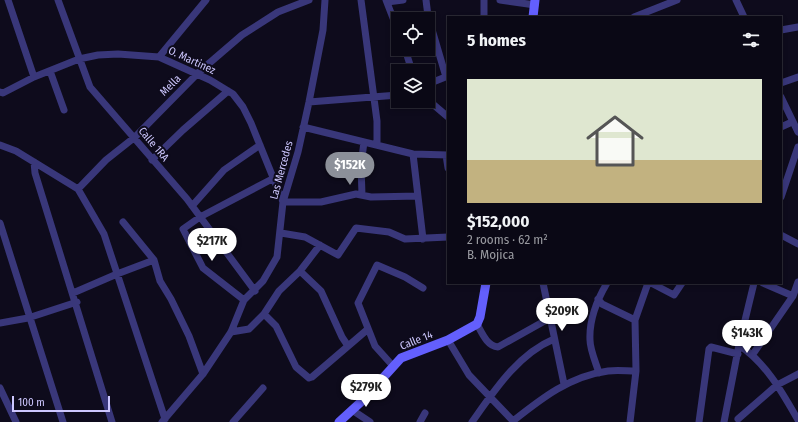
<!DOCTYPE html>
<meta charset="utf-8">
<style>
:root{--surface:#0a0815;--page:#13111e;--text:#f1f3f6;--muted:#999aa0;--line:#2a2934;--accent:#8c9099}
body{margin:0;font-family:"Fira Sans Condensed",sans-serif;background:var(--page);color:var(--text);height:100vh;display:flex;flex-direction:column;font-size:15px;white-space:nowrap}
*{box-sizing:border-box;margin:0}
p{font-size:13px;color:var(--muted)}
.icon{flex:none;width:22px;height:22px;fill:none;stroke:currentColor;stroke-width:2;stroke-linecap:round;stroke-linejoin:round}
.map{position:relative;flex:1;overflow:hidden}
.panel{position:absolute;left:447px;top:16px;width:335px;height:268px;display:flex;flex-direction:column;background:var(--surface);border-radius:0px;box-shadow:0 2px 6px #0003,0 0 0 1px var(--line)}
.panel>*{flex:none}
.buttons{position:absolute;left:391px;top:12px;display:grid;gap:8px}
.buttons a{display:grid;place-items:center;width:44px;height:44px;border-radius:0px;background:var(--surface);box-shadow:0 2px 6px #0003,0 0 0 1px var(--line);font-size:20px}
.scale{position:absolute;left:12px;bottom:10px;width:98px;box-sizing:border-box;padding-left:4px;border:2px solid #cdc7fe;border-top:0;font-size:11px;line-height:14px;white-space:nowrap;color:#cdc7fe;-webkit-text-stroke:3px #0e0b1c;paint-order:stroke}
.price{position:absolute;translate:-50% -34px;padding:0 9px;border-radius:14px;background:#fff;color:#222;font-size:13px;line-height:26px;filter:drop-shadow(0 1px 2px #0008)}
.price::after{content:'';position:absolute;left:50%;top:24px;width:12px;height:9px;margin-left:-6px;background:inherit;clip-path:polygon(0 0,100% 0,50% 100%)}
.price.on{background:var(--accent);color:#fff}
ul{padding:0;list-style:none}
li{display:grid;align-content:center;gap:8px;height:212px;padding:0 20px}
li+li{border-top:1px solid var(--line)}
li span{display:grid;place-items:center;height:124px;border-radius:0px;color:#555}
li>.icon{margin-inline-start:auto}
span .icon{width:72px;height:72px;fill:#fffc;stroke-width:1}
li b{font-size:17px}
h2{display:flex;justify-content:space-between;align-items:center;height:48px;padding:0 20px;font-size:17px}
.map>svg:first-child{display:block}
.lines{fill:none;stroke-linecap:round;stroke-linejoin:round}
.street{stroke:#39377a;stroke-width:7}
.secondary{stroke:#635ffd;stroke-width:9}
.labels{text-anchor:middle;stroke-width:4;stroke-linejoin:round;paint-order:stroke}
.street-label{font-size:11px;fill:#cdc7fe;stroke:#0e0b1c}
</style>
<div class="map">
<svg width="798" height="422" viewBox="0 0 798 422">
<rect width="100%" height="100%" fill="#0e0b1c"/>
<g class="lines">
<path class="street" d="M8,0L34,77
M58,0L90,87L187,199L255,291
M361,0L377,121V145
M386,0L398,31
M426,0L428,16L446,77
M500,0L535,5
M736,0L744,17
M387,2L403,0
M484,17V0
M634,17L677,0
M781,30L798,27
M405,49L412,71
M159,57L206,0
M50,71L64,110
M781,83L798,77
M428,84L448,76
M0,92L3,93L34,77L79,59L98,55L118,54L159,57L210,80L233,94L243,107L251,123L283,202H321L356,194L371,197L418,196
M781,97L798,132
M428,100L448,117
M309,102L398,95
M303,127L413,154L448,155
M781,127L792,122
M0,145L16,151L78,189L104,234L165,419
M413,154L423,239
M446,155L448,168
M152,160L183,130L228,91
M34,162L35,173L112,422
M78,189L106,160L135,137L199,72L242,35L278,12L309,0
M362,195L361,165L364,142
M781,197L798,147
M192,206L224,170L260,145
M123,222L154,260L160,281L171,299L189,336L203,374
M0,223L63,422
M281,233L305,237L338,255L356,228L389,232L405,239L448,237
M781,235L798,244
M300,271L321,291L342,337L348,346
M543,283L564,384
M651,283L674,295L682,283
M763,283L793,296
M73,293L117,274L154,260
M598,299L602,304L635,320
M244,300L203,268L183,229L200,217L274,178
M264,314L276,326L296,367L309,378L312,377L368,329
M0,323L28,318L77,302
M477,324C482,333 487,346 498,347L550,318
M231,332L249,329L264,314L279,291L300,271L320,245
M448,340L469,375L514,422
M739,345C766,363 782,392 798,420
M753,354L793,296L798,282
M393,366L375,346L358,303L377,265L405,277L423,288
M599,373C596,363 590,350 590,340C589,320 597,300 607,283
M0,388L16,422
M352,410L370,422
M738,419L777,385L798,374
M513,421C542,398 570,376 608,371C617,370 627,371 636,371
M162,422L203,374L231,332L244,300L263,281L277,257L283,202L298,152L309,102L323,30L325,0
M233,422L263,388
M420,422L425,413
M472,422C494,391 518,354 554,339
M630,422L636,371L635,320L648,283
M699,422L709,349L711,347L738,354
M724,422L739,345L754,283"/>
<path class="secondary" d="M533,17L535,0
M339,422L362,401L401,358L448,340L477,324L480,317L486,283"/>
</g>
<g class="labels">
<g class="street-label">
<text transform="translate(192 60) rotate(25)" y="4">O. Martinez</text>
<text transform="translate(170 85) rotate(-45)" y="4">Mella</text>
<text transform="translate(154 144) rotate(50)" y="4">Calle 1RA</text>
<text transform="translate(281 170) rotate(-75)" y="4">Las Mercedes</text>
<text transform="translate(416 340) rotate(-22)" y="4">Calle 14</text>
</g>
</g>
</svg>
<div class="buttons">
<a><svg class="icon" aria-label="locate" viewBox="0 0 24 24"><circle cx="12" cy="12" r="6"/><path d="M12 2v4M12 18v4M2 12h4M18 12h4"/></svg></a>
<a><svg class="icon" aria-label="layers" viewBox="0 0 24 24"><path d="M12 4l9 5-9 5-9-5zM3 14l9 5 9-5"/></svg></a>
</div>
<div class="scale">100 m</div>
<b class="price on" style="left:350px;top:186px">$152K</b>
<b class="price" style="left:212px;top:262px">$217K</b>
<b class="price" style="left:562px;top:332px">$209K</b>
<b class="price" style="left:747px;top:354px">$143K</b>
<b class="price" style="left:366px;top:408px">$279K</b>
<section class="panel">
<h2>5 homes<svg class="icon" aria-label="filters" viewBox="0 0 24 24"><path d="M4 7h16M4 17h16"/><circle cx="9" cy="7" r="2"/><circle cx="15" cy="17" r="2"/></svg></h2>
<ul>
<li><span style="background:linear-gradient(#dfe7d0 65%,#c2b280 0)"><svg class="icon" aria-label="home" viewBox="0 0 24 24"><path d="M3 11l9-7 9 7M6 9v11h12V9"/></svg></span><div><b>$152,000</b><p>2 rooms · 62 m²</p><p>B. Mojica</p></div></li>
</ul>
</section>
</div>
